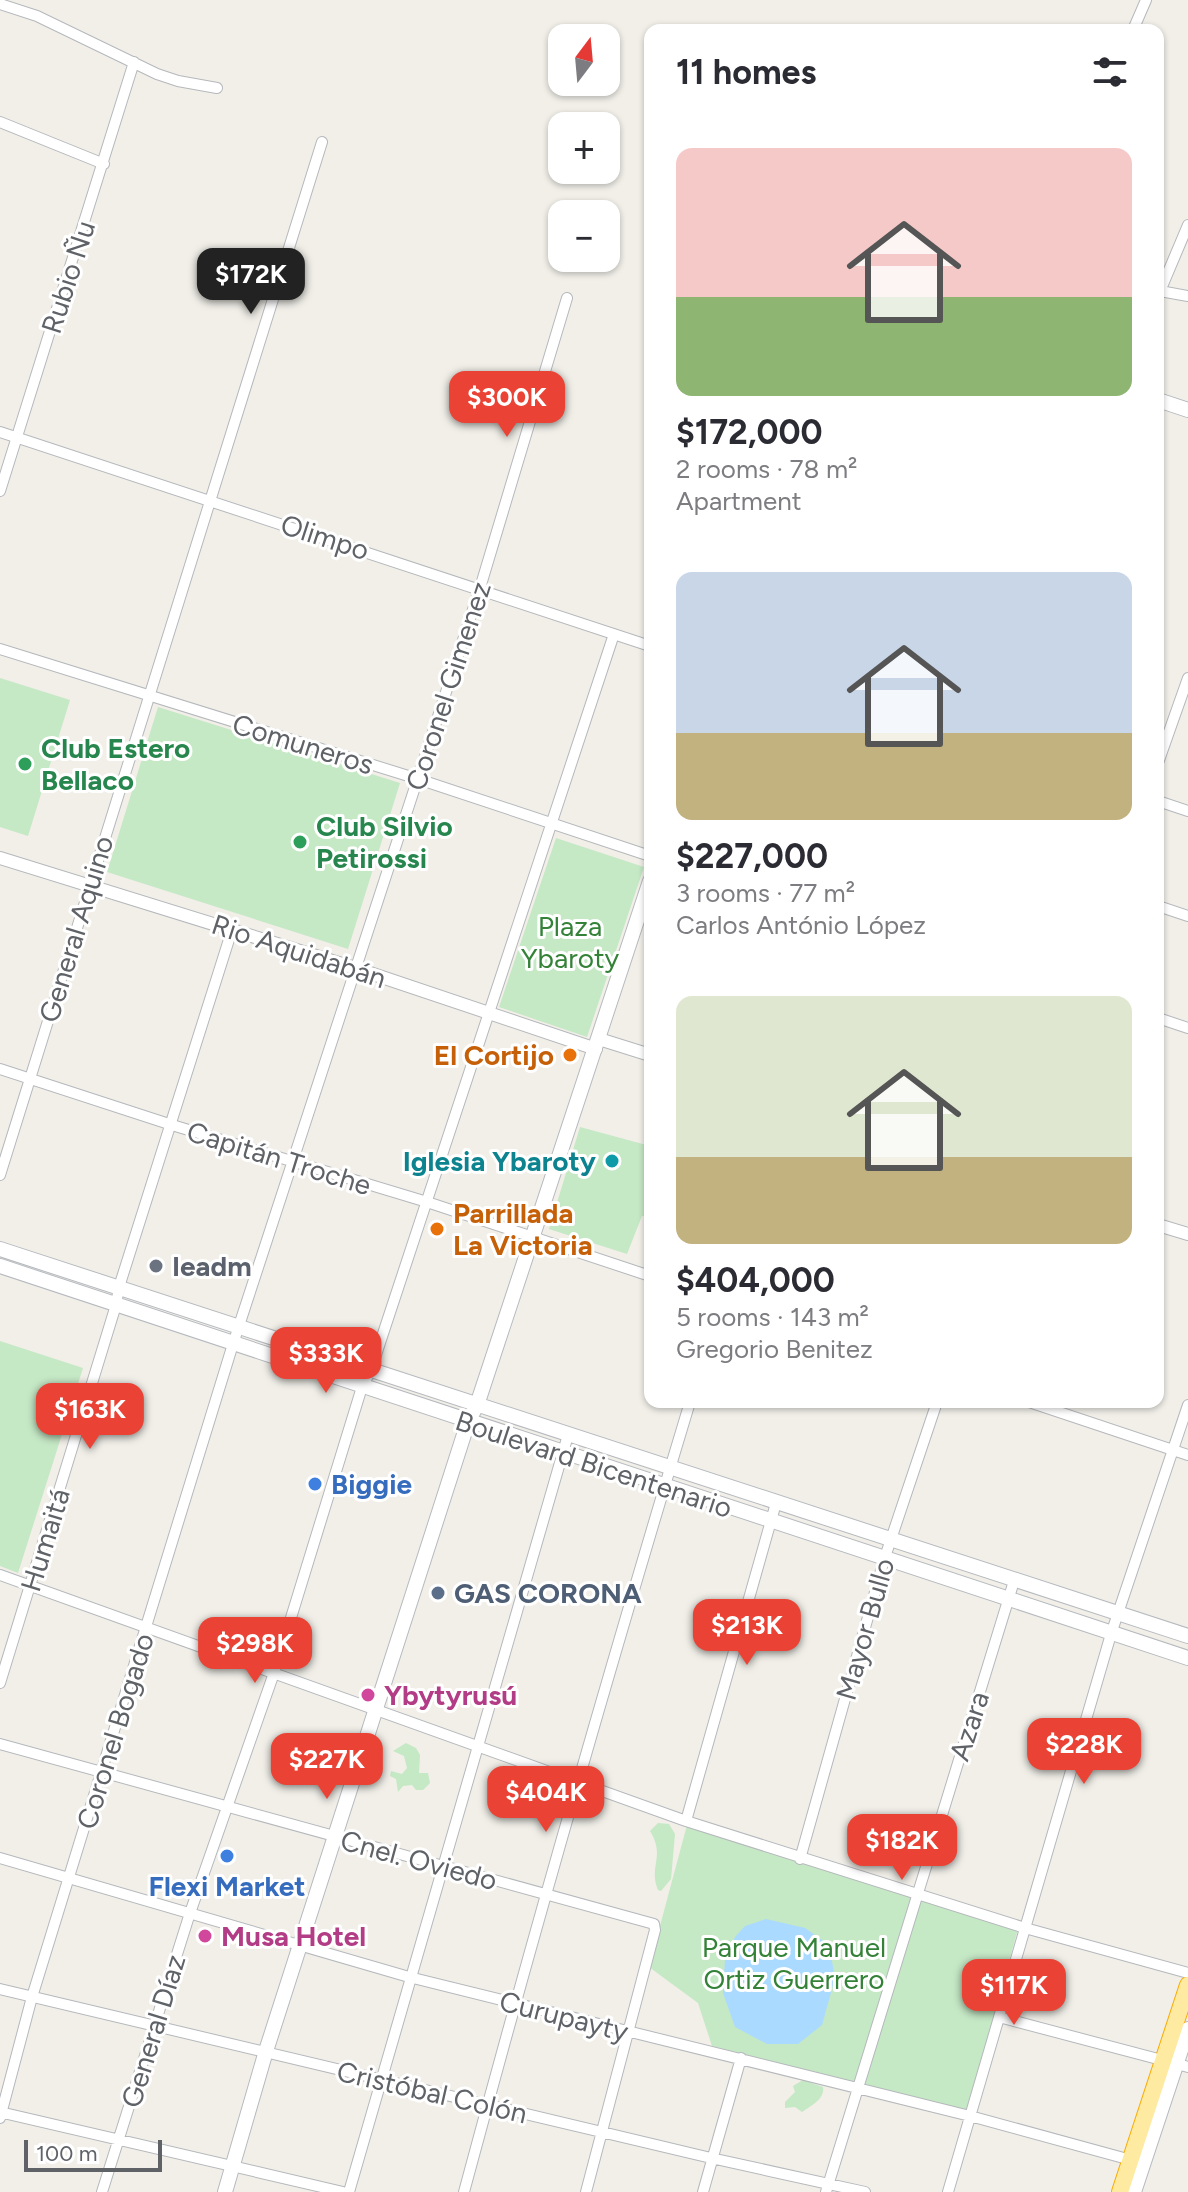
<!DOCTYPE html>
<meta charset="utf-8">
<style>
:root{--surface:#fff;--page:#f7f7f7;--text:#2b2b33;--muted:#7c7c81;--accent:#ea4335}
body{margin:0;font-family:Figtree,sans-serif;background:var(--page);color:var(--text);height:100vh;display:flex;flex-direction:column;font-size:30px;white-space:nowrap}
*{box-sizing:border-box;margin:0}
p{font-size:26px;color:var(--muted)}
.icon{flex:none;width:44px;height:44px;fill:none;stroke:currentColor;stroke-width:2;stroke-linecap:round;stroke-linejoin:round}
.map{position:relative;flex:1;overflow:hidden}
.details{position:absolute;left:644px;top:24px;width:520px;height:1384px;display:flex;flex-direction:column;background:var(--surface);border-radius:16px;box-shadow:0 2px 6px #0004}
.details>*{flex:none}
.needle{width:52px;rotate:16deg}
.fabs{position:absolute;left:548px;top:24px;display:grid;gap:16px}
.fabs a{display:grid;place-items:center;width:72px;height:72px;border-radius:16px;background:var(--surface);box-shadow:0 2px 6px #0004;font-size:40px}
.scale{position:absolute;left:24px;bottom:20px;width:138px;box-sizing:border-box;padding-left:8px;border:4px solid #5f6368;border-top:0;font-size:22px;line-height:28px;white-space:nowrap;color:#5f6368;-webkit-text-stroke:6px #fff;paint-order:stroke}
.price{position:absolute;translate:-50% -68px;padding:0 18px;border-radius:16px;background:var(--accent);color:#fff;font-size:26px;line-height:52px;filter:drop-shadow(0 2px 4px #0008)}
.price::after{content:'';position:absolute;left:50%;top:48px;width:24px;height:18px;margin-left:-12px;background:inherit;clip-path:polygon(0 0,100% 0,50% 100%)}
.price.selected{background:#222;color:#fff}
ul{padding:0;list-style:none}
li{display:grid;align-content:center;gap:16px;height:424px;padding:0 32px}
li span{display:grid;place-items:center;height:248px;border-radius:16px;color:#555}
li>.icon{margin-inline-start:auto}
span .icon{width:144px;height:144px;fill:#fffc;stroke-width:1}
li b{font-size:34px}
h2{display:flex;justify-content:space-between;align-items:center;height:96px;padding:0 32px;font-size:34px}
.map>svg:first-child{display:block}
.green{fill:#c5e8c5}
.water{fill:#aadaff}
.lines{fill:none;stroke-linecap:round;stroke-linejoin:round}
.minor-casing{stroke:#b5b8bc;stroke-width:12}
.tertiary-casing{stroke:#b5b8bc;stroke-width:14}
.secondary-casing{stroke:#b6babf;stroke-width:16}
.trunk-casing{stroke:#f9ab00;stroke-width:18}
.minor{stroke:#fff;stroke-width:10}
.tertiary{stroke:#fff;stroke-width:12}
.secondary{stroke:#fff;stroke-width:14}
.trunk{stroke:#feeaa1;stroke-width:16}
.leisure-dot{fill:#2e9e5b;stroke:#fff;stroke-width:3}
.food-dot{fill:#e8710a;stroke:#fff;stroke-width:3}
.culture-dot{fill:#0f9aa8;stroke:#fff;stroke-width:3}
.worship-dot{fill:#6b7280;stroke:#fff;stroke-width:3}
.shop-dot{fill:#3f7fe0;stroke:#fff;stroke-width:3}
.service-dot{fill:#5c6f8a;stroke:#fff;stroke-width:3}
.hotel-dot{fill:#d1479c;stroke:#fff;stroke-width:3}
.labels{text-anchor:middle;stroke-width:6;stroke-linejoin:round;paint-order:stroke}
.street-label{font-size:28px;fill:#5f6368;stroke:#fff}
.leisure-label{font-size:28px;font-weight:bold;fill:#27864d;stroke:#fff;text-anchor:start}
.park-label{font-size:28px;fill:#348238;stroke:#fff}
.food-label{font-size:28px;font-weight:bold;fill:#c56008;stroke:#fff;text-anchor:end}
.culture-label{font-size:28px;font-weight:bold;fill:#0d838f;stroke:#fff;text-anchor:end}
.worship-label{font-size:28px;font-weight:bold;fill:#5b616d;stroke:#fff;text-anchor:start}
.shop-label{font-size:28px;font-weight:bold;fill:#366cbe;stroke:#fff;text-anchor:start}
.service-label{font-size:28px;font-weight:bold;fill:#4e5e75;stroke:#fff;text-anchor:start}
.hotel-label{font-size:28px;font-weight:bold;fill:#b23c85;stroke:#fff;text-anchor:start}
</style>
<div class="map">
<svg width="1188" height="2192" viewBox="0 0 1188 2192">
<rect width="100%" height="100%" fill="#f1efe8"/>
<path class="green" d="M0,678L70,700L28,836L0,827Z
M158,707L400,783L348,949L107,872Z
M556,838L644,867L587,1037L499,1007Z
M580,1127L650,1146V1217L642,1216L627,1254L549,1229Z
M0,1341L83,1368L18,1573L0,1566Z
M406,1743L416,1748L420,1755L419,1773H428L430,1783L423,1790H416L412,1785L403,1786L398,1792L396,1779L390,1776L391,1771L402,1774L407,1768L404,1756L393,1751Z
M658,1823L669,1824L675,1834L671,1879L661,1891L658,1890C648,1866 666,1857 650,1831Z
M687,1825L1018,1929L967,2111L712,2046L698,2003L649,1967Z
M803,2080L823,2087C825,2099 811,2106 802,2112L795,2107L785,2108V2102L795,2092L793,2086Z"/>
<path class="water" d="M766,1919L805,1928L829,1945L835,1978L822,2025L798,2044H767L735,2027L723,1993L725,1960L735,1937L745,1926Z"/>
<g class="lines">
<g class="minor-casing">
<path id="minor" d="M0,4L37,16L157,74L178,81L217,88
M1133,30L1146,0
M0,122L104,164
M1160,291L1188,296
M1158,296L1188,225
M0,432L650,646
M0,491L134,62
M0,649L418,779L650,856
M1158,763L1188,678
M1158,801L1188,811
M1158,906L1188,916
M1158,1018L1188,1028
M0,1069L172,1125L427,1202L650,1276
M0,1175L322,142
M1029,1402L1188,1455
M0,1575L686,1821L1025,1928L1188,1973
M0,1683L116,1305L119,1287L232,930
M0,1744L654,1924L655,1930L586,2192
M686,1821L776,1503
M0,1858L409,1977L970,2116L1131,2160
M800,1859L884,1560L937,1402
M0,1989L711,2158L865,2192
M999,2017L1188,2067
M0,2112L343,2192
M0,2118L32,1997L233,1344L480,588L567,298
M102,2192L190,1913L274,1673L362,1387L371,1370L614,634
M349,2192L568,1435
M464,2192C535,1928 611,1664 690,1402
M703,2192L741,2058
M826,2192L1014,1581
M948,2192L1111,1634L1188,1405"/>
</g>
<g class="tertiary-casing">
<path id="tertiary" d="M0,858L355,968L596,1049
M599,1039L650,1055
M1158,1225L1188,1234"/>
</g>
<g class="secondary-casing">
<path id="secondary" d="M1158,400L1188,410
M0,1249L1188,1636
M0,1266L1188,1658
M225,2192L266,2051L468,1422L477,1405L650,881
M1134,2192L1188,2029"/>
</g>
<g class="trunk-casing">
<path id="trunk" d="M1120,2192L1188,1985"/>
</g>
<use href="#minor" class="minor"/>
<use href="#tertiary" class="tertiary"/>
<use href="#secondary" class="secondary"/>
<use href="#trunk" class="trunk"/>
</g>
<g class="leisure-dot">
<circle cx="25" cy="764" r="8"/>
<circle cx="300" cy="842" r="8"/>
</g>
<g class="food-dot">
<circle cx="570" cy="1055" r="8"/>
<circle cx="437" cy="1229" r="8"/>
</g>
<circle class="culture-dot" cx="612" cy="1161" r="8"/>
<circle class="worship-dot" cx="156" cy="1266" r="8"/>
<g class="shop-dot">
<circle cx="315" cy="1484" r="8"/>
<circle cx="227" cy="1856" r="8"/>
</g>
<circle class="service-dot" cx="438" cy="1593" r="8"/>
<g class="hotel-dot">
<circle cx="368" cy="1695" r="8"/>
<circle cx="205" cy="1936" r="8"/>
</g>
<g class="labels">
<g class="street-label">
<text transform="translate(68 277) rotate(-72)" y="10">Rubio Ñu</text>
<text transform="translate(325 537) rotate(18)" y="10">Olimpo</text>
<text transform="translate(448 686) rotate(-72)" y="10">Coronel Gimenez</text>
<text transform="translate(303 744) rotate(17)" y="10">Comuneros</text>
<text transform="translate(76 929) rotate(-73)" y="10">General Aquino</text>
<text transform="translate(299 951) rotate(18)" y="10">Rio Aquidabán</text>
<text transform="translate(279 1158) rotate(17)" y="10">Capitán Troche</text>
<text transform="translate(594 1464) rotate(18)" y="10">Boulevard Bicentenario</text>
<text transform="translate(45 1540) rotate(-73)" y="10">Humaitá</text>
<text transform="translate(865 1629) rotate(-74)" y="10">Mayor Bullo</text>
<text transform="translate(969 1726) rotate(-72)" y="10">Azara</text>
<text transform="translate(115 1731) rotate(-73)" y="10">Coronel Bogado</text>
<text transform="translate(419 1860) rotate(15)" y="10">Cnel. Oviedo</text>
<text transform="translate(564 2016) rotate(14)" y="10">Curupayty</text>
<text transform="translate(153 2031) rotate(-73)" y="10">General Díaz</text>
<text transform="translate(432 2092) rotate(13)" y="10">Cristóbal Colón</text>
</g>
<g class="leisure-label">
<text x="41" y="758">Club Estero<tspan x="41" dy="32">Bellaco</tspan></text>
<text x="316" y="836">Club Silvio<tspan x="316" dy="32">Petirossi</tspan></text>
</g>
<g class="park-label">
<text x="570" y="936">Plaza<tspan x="570" dy="32">Ybaroty</tspan></text>
<text x="794" y="1957">Parque Manuel<tspan x="794" dy="32">Ortiz Guerrero</tspan></text>
</g>
<g class="food-label">
<text x="554" y="1065">El Cortijo</text>
<text x="453" y="1223" text-anchor="start">Parrillada<tspan x="453" dy="32">La Victoria</tspan></text>
</g>
<g class="culture-label">
<text x="596" y="1171">Iglesia Ybaroty</text>
</g>
<g class="worship-label">
<text x="172" y="1276">Ieadm</text>
</g>
<g class="shop-label">
<text x="331" y="1494">Biggie</text>
<text x="227" y="1896" text-anchor="middle">Flexi Market</text>
</g>
<g class="service-label">
<text x="454" y="1603">GAS CORONA</text>
</g>
<g class="hotel-label">
<text x="384" y="1705">Ybytyrusú</text>
<text x="221" y="1946">Musa Hotel</text>
</g>
</g>
</svg>
<div class="fabs">
<a><svg class="needle" viewBox="-14 -14 28 28"><path d="M0-13l5 13h-10z" fill="#e53935"/><path d="M0 13l5-13h-10z" fill="#7c7c81"/></svg></a>
<a>+</a>
<a>−</a>
</div>
<div class="scale">100 m</div>
<b class="price selected" style="left:251px;top:316px">$172K</b>
<b class="price" style="left:507px;top:439px">$300K</b>
<b class="price" style="left:326px;top:1395px">$333K</b>
<b class="price" style="left:90px;top:1451px">$163K</b>
<b class="price" style="left:747px;top:1667px">$213K</b>
<b class="price" style="left:255px;top:1685px">$298K</b>
<b class="price" style="left:1084px;top:1786px">$228K</b>
<b class="price" style="left:327px;top:1801px">$227K</b>
<b class="price" style="left:546px;top:1834px">$404K</b>
<b class="price" style="left:902px;top:1882px">$182K</b>
<b class="price" style="left:1014px;top:2027px">$117K</b>
<section class="details">
<h2>11 homes<svg class="icon" aria-label="filters" viewBox="0 0 24 24"><path d="M4 7h16M4 17h16"/><circle cx="9" cy="7" r="2"/><circle cx="15" cy="17" r="2"/></svg></h2>
<ul>
<li><span style="background:linear-gradient(#f6c9c9 60%,#8fb573 0)"><svg class="icon" aria-label="home" viewBox="0 0 24 24"><path d="M3 11l9-7 9 7M6 9v11h12V9"/></svg></span><div><b>$172,000</b><p>2 rooms · 78 m²</p><p>Apartment</p></div></li>
<li><span style="background:linear-gradient(#c9d6e8 65%,#c2b280 0)"><svg class="icon" aria-label="home" viewBox="0 0 24 24"><path d="M3 11l9-7 9 7M6 9v11h12V9"/></svg></span><div><b>$227,000</b><p>3 rooms · 77 m²</p><p>Carlos António López</p></div></li>
<li><span style="background:linear-gradient(#dfe7d0 65%,#c2b280 0)"><svg class="icon" aria-label="home" viewBox="0 0 24 24"><path d="M3 11l9-7 9 7M6 9v11h12V9"/></svg></span><div><b>$404,000</b><p>5 rooms · 143 m²</p><p>Gregorio Benitez</p></div></li>
</ul>
</section>
</div>
